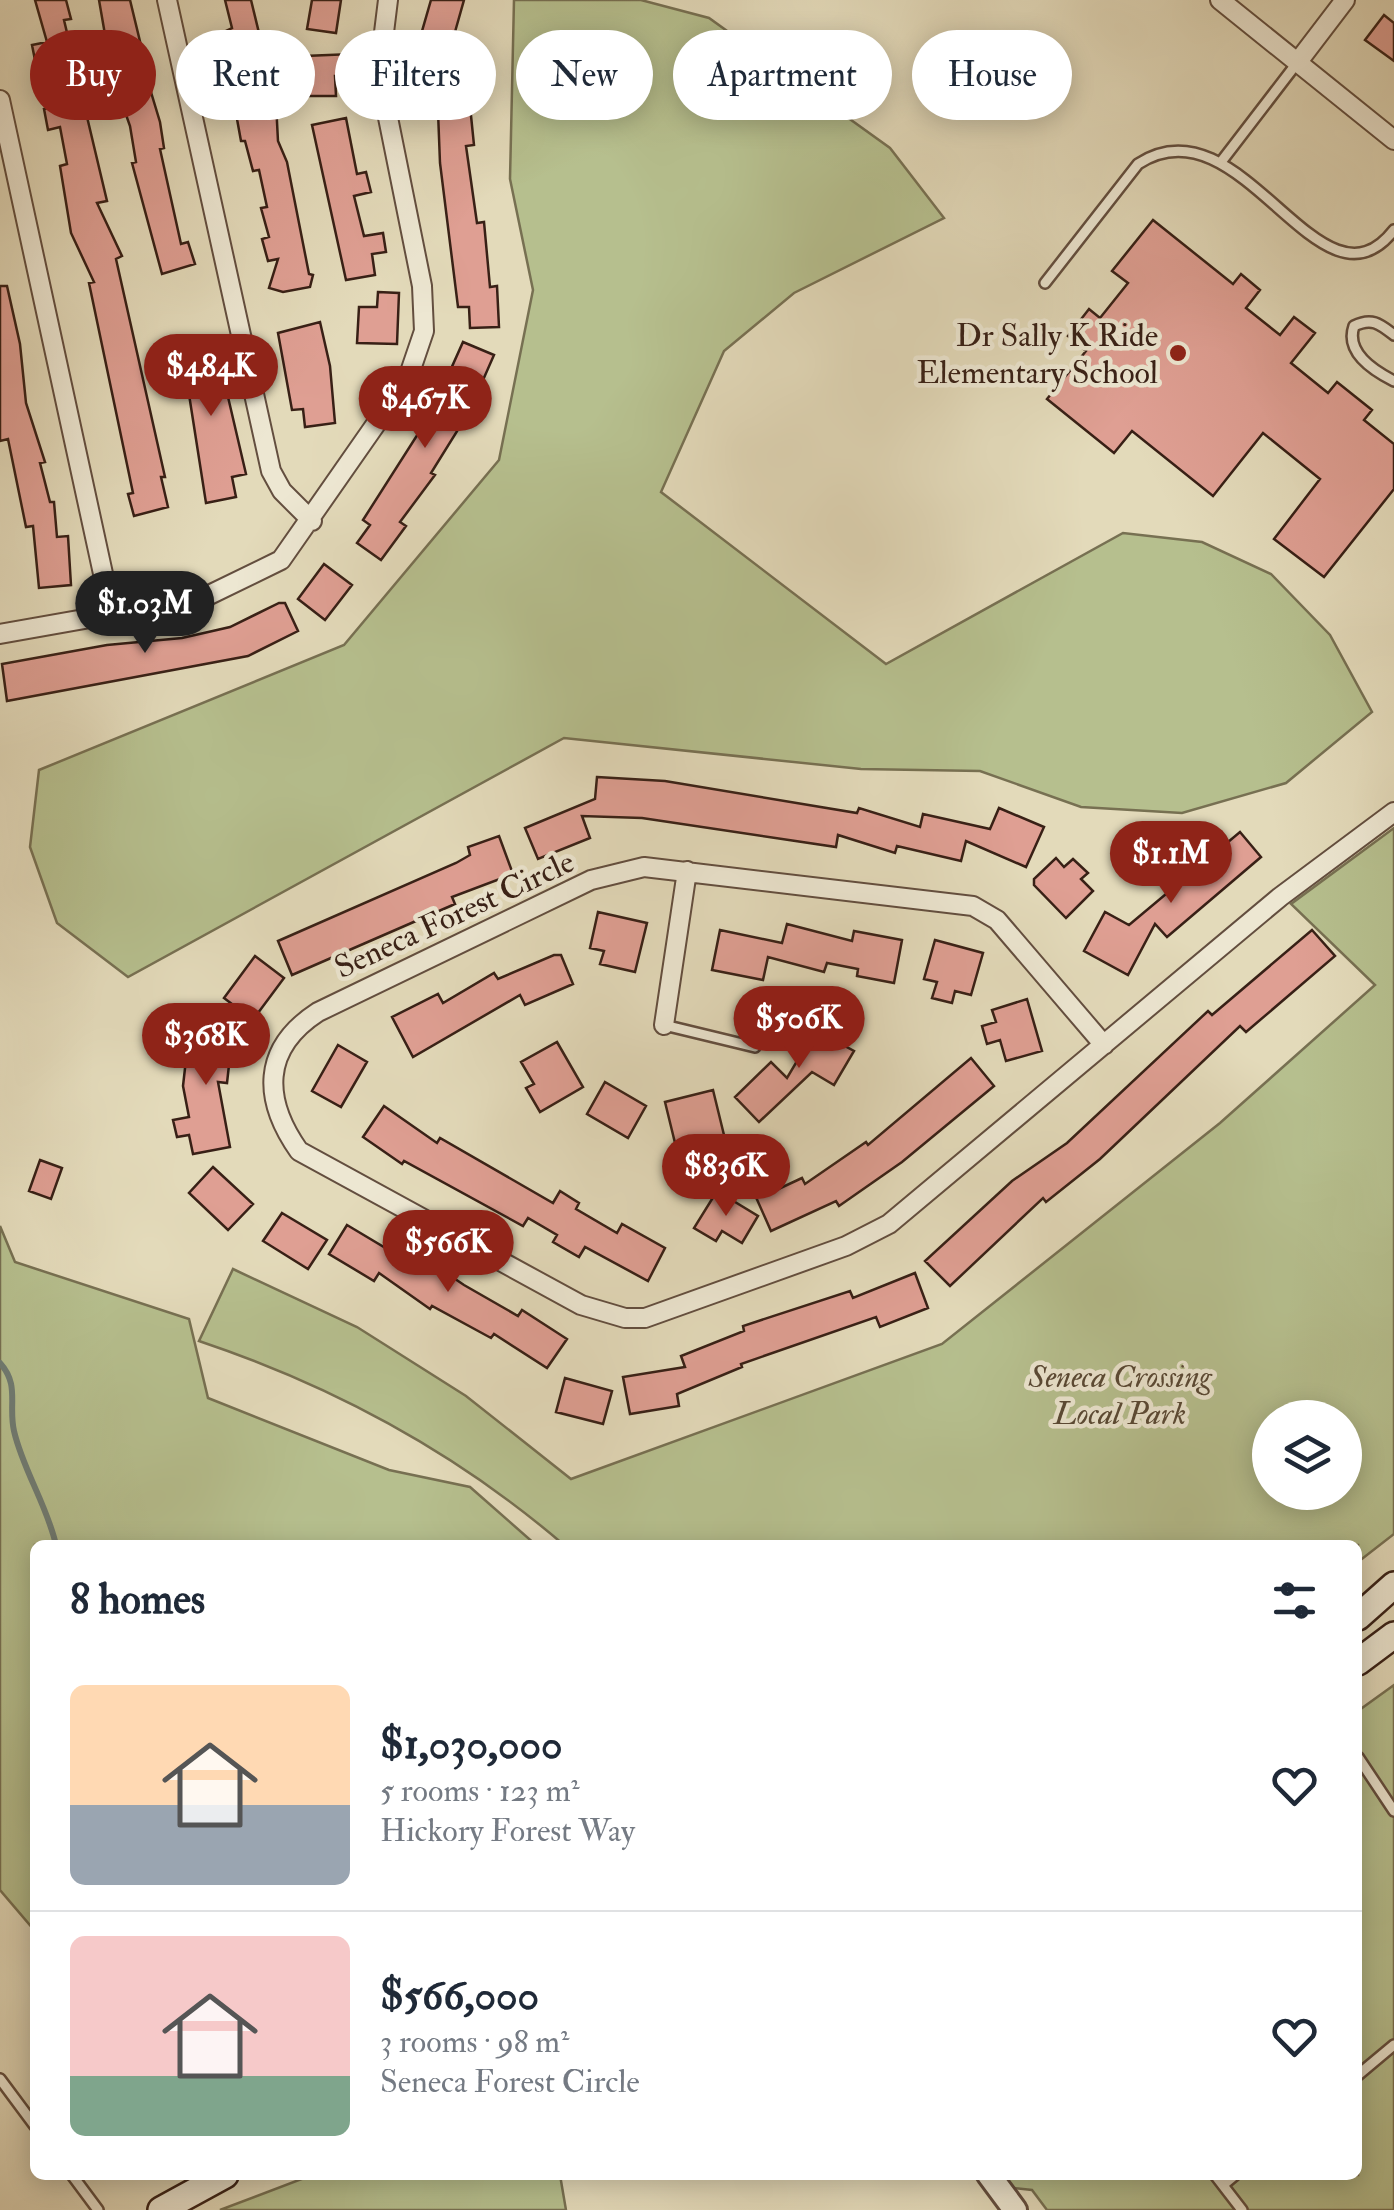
<!DOCTYPE html>
<meta charset="utf-8">
<style>
:root{--surface:#fff;--page:#f6f6f7;--text:#1f2937;--muted:#747a83;--line:#e0e1e3;--accent:#8f2418}
body{margin:0;font-family:"IM FELL Double Pica",serif;background:var(--page);color:var(--text);height:100vh;display:flex;flex-direction:column;font-size:38px;white-space:nowrap}
*{box-sizing:border-box;margin:0}
p{font-size:32px;color:var(--muted)}
.icon{flex:none;width:55px;height:55px;fill:none;stroke:currentColor;stroke-width:2;stroke-linecap:round;stroke-linejoin:round}
.map{position:relative;flex:1;overflow:hidden}
.panel{position:absolute;left:30px;top:1540px;width:1332px;height:640px;display:flex;flex-direction:column;background:var(--surface);border-radius:15px;box-shadow:0 5px 25px #0003}
.panel>*{flex:none}
.guide{position:absolute;left:30px;top:30px;width:1335px;height:90px;display:flex;gap:20px}
.tools{position:absolute;left:1252px;top:1400px;display:grid;gap:20px}
.tools a{display:grid;place-items:center;width:110px;height:110px;border-radius:50%;background:var(--surface);box-shadow:0 5px 25px #0003;font-size:50px}
.price{position:absolute;translate:-50% -85px;padding:0 22px;border-radius:35px;background:var(--accent);color:#fff;font-size:32px;line-height:65px;filter:drop-shadow(0 2px 5px #0008)}
.price::after{content:'';position:absolute;left:50%;top:60px;width:30px;height:22px;margin-left:-15px;background:inherit;clip-path:polygon(0 0,100% 0,50% 100%)}
.price.current{background:#222;color:#fff}
ul{padding:0;list-style:none}
li{display:flex;align-items:center;gap:30px;height:250px;padding:0 40px}
li+li{border-top:2px solid var(--line)}
li span{display:grid;place-items:center;flex:none;width:280px;height:200px;border-radius:15px;color:#555}
li>.icon{margin-inline-start:auto}
span .icon{width:120px;height:120px;fill:#fffc;stroke-width:1}
li b{font-size:42px}
h2{display:flex;justify-content:space-between;align-items:center;height:120px;padding:0 40px;font-size:42px}
.tag{padding:0 35px;border-radius:45px;background:var(--surface);box-shadow:0 5px 25px #0003;font-size:35px;line-height:90px}
.tag.current{background:var(--accent);color:#fff}
.map>svg:first-child{display:block}
.green{fill:#b6bf8e;stroke:#777052;stroke-width:2.5;fill-rule:evenodd}
.lines{fill:none;stroke-linecap:round;stroke-linejoin:round}
.stream{stroke:#707c74;stroke-width:6}
.building{fill:#df9f93;stroke:#382016;stroke-width:2.5}
.service-casing{stroke:#634e3f;stroke-width:14}
.minor-casing{stroke:#634e3f;stroke-width:22}
.tertiary-casing{stroke:#634e3f;stroke-width:28}
.secondary-casing{stroke:#382016;stroke-width:30}
.service{stroke:#ede7d2;stroke-width:9}
.minor{stroke:#ede7d2;stroke-width:18}
.tertiary{stroke:#ede7d2;stroke-width:22}
.secondary{stroke:#ede7d2;stroke-width:25}
.poi-dot{fill:#8f2418;stroke:#ede7d2;stroke-width:4}
.labels{text-anchor:middle;stroke-width:9;stroke-linejoin:round;paint-order:stroke}
.poi-label{font-size:32px;fill:#382016;stroke:#ede7d2;text-anchor:end}
.street-label{font-size:32px;fill:#382016;stroke:#ede7d2}
.park-label{font-size:32px;font-style:italic;fill:#584834;stroke:#ede7d2}
</style>
<div class="map">
<svg width="1394" height="2210" viewBox="0 0 1394 2210">
<rect width="100%" height="100%" fill="#e3daba"/>
<filter id="stains"><feTurbulence type="fractalNoise" baseFrequency=".002" numOctaves="4"/><feColorMatrix values="0 0 0 0 .2 0 0 0 0 .09 0 0 0 0 .02 0 0 0 .5 -.17"/></filter>
<radialGradient id="worn" r=".72"><stop offset=".6" stop-color="#630" stop-opacity="0"/><stop offset="1" stop-color="#630" stop-opacity=".3"/></radialGradient>
<path class="green" d="M514,0H641L709,18L890,148L944,218L794,293L724,351L661,492L886,664L1123,533L1202,542L1271,574L1330,635L1372,712L1286,783L1182,813L1081,807L980,771L861,769L564,738L128,977L57,923L30,847L39,770L344,645L499,460L533,290L510,179Z
M1394,828V1534L1358,1562V1545H564C457,1453 333,1386 199,1341L233,1269L357,1327L466,1396L571,1479L942,1344L1220,1123L1375,985L1291,904ZM1270,1418H1345V1492H1270Z
M0,1226L15,1262L189,1319L208,1398L389,1470L470,1487L536,1545H35V1931L0,1890Z
M1394,1685V2210H1047L1032,2190L997,2186L989,2175H1358V1711Z
M312,2175H560L566,2210H220Z"/>
<g class="lines">
<path class="stream" d="M0,1363C20,1385 8,1405 14,1431C23,1470 47,1505 56,1545"/>
</g>
<path class="building" d="M35,0H66L71,19L64,20L107,201L97,203L122,256L116,259L165,477H161L168,507L134,516L128,494L133,493L89,283L94,282L71,233L60,166L67,164L60,127L48,130L44,109L52,107L42,63L36,65L32,45L47,42Z
M99,0H130L144,58L141,59L160,122L164,148L160,149L181,244L188,242L195,264L162,274L132,163L136,162L130,126L112,75Z
M225,0H251L276,103L278,141L287,162L309,274L313,275L310,287L283,292L269,288L278,259L268,261L262,239L269,237L261,208L267,207L259,170L253,171L245,141H241L237,119L250,117L240,80L233,81L230,58H235L226,31L232,28Z
M312,0H341L336,33L307,29Z
M431,0H464L453,39L466,40L463,97L469,96L474,145L466,146L477,223L484,222L490,287L497,286L499,327L470,328L469,307H458L440,163L436,60L413,59L414,37L420,38Z
M1384,15L1394,23V61L1365,40Z
M352,54V76H335L336,96H306L305,56Z
M346,118L357,174L366,172L371,192L354,196L364,236L383,233L386,252L372,254L375,275L346,280L312,125Z
M1153,220L1233,284L1241,274L1260,290L1246,308L1280,335L1294,317L1315,333L1291,363L1328,393L1337,382L1372,410L1364,420L1394,444V489L1324,577L1274,539L1320,479L1263,433L1213,496L1132,431L1114,453L1047,399L1086,351L1068,336L1089,309L1100,318L1128,283L1112,271Z
M0,286H7L20,344L26,403L45,462L40,463L50,502H54L57,537L68,536L71,585L39,588L33,526L26,527L8,439L0,441Z
M378,292L399,293L397,344L357,343L359,307H377Z
M320,322L330,366L335,423L305,427L303,409L292,410L278,333Z
M214,337L246,474L232,477L236,497L206,503L188,388L185,389L175,346Z
M463,342L494,355L469,412L431,473L435,475L400,522L406,526L381,560L357,543L370,525L363,520L446,390L442,389Z
M324,564L352,585L325,620L298,599Z
M279,603H285L298,631L248,656L7,701L2,664L107,645L182,638L230,627Z
M597,777L665,781L857,813L859,808L920,827L923,814L990,829L999,808L1044,827L1026,867L966,841L961,861L897,846L895,853L838,835L836,847L642,818L582,816L590,838L538,859L525,828L595,799Z
M1240,832L1261,857L1167,937L1155,924L1128,975L1084,951L1105,912L1129,925Z
M499,836L513,874L452,897L455,904L292,975L278,941L456,863L470,855L468,847Z
M1056,858L1064,867L1073,859L1088,873L1081,879L1093,891L1066,918L1034,885V879Z
M598,912L647,923L635,972L600,964L604,951L590,948Z
M787,924L852,941L854,931L902,940L894,983L857,976L858,969L827,963L824,972L768,957L763,980L712,970L720,930L782,943Z
M1312,930L1335,956L1246,1032L1240,1026L1100,1159L1046,1202L1043,1198L950,1286L925,1261L1012,1181L1067,1143L1208,1011L1212,1015Z
M935,940L983,953L971,995L955,991L952,1003L932,998L937,982L924,979Z
M554,955H561L573,984L525,1005L520,995L413,1057L392,1017L438,994L443,1003L494,973L498,979Z
M255,956L284,978L255,1017H249L224,998Z
M1027,999L1042,1051L1006,1061L1000,1040L987,1044L982,1026L996,1022L992,1010Z
M822,1019L851,1037L845,1046L854,1051L834,1085L812,1072L759,1122L735,1097L771,1062L787,1078Z
M190,1024L233,1029L227,1083L218,1082L230,1147L193,1154L189,1135L177,1137L173,1120L189,1117L183,1086Z
M557,1042L583,1087L540,1112L526,1088L534,1084L521,1062Z
M338,1045L367,1062L341,1107L312,1091Z
M971,1058L994,1086L902,1162L839,1206L836,1201L771,1231L751,1186L766,1179L772,1192L802,1178L805,1184L866,1142L868,1145Z
M605,1082L646,1106L628,1138L587,1114Z
M713,1090L724,1135L676,1147L665,1102Z
M384,1106L437,1143L440,1138L553,1203L560,1191L579,1203L576,1209L617,1233L622,1224L665,1248L648,1281L585,1247L579,1257L553,1242L557,1235L528,1218L523,1226L404,1161L402,1164L363,1137Z
M40,1160L62,1168L51,1199L29,1191Z
M213,1167L253,1204L228,1230L189,1193Z
M717,1191L758,1216L742,1243L722,1231L716,1241L694,1228Z
M282,1213L327,1240L308,1269L263,1241Z
M347,1225L404,1259L411,1249L464,1285L518,1316L522,1310L567,1339L547,1368L494,1334L491,1338L432,1306L430,1309L379,1273L374,1281L329,1254Z
M915,1273L928,1308L880,1327L876,1317L741,1364L742,1367L677,1394L679,1406L630,1414L623,1377L685,1367L681,1356L744,1331L743,1326L850,1291L853,1298Z
M565,1378L612,1391L603,1424L556,1412Z"/>
<g class="lines">
<g class="service-casing">
<path id="service" d="M1221,162L1297,63
M1045,283L1138,164C1242,96 1320,325 1394,230
M1394,335C1380,324 1372,317 1354,326C1345,352 1372,370 1394,381
M664,1025L755,1047
M1358,1757L1394,1811
M1358,2075L1394,2045
M0,2079L35,2126
M72,2175L98,2210
M1215,2175L1242,2210
M1223,2185L1235,2175"/>
</g>
<g class="minor-casing">
<path id="minor" d="M167,0L271,471L282,491L312,521
M1220,0L1394,140
M1297,63L1345,0
M0,100L112,615
M0,634L203,598L281,560L408,378L424,331L422,286L379,73L388,0
M664,1025L687,871
M1104,1045L997,920L973,906L644,867L591,880L318,1012C261,1049 263,1100 299,1151L581,1305L625,1318H645L846,1246L889,1224L1280,897L1394,812"/>
</g>
<g class="tertiary-casing">
<path id="tertiary" d="M989,2175L1015,2210"/>
</g>
<g class="secondary-casing">
<path id="secondary" d="M1358,1617L1394,1585
M1358,1662L1394,1635
M161,2210L225,2175"/>
</g>
<use href="#service" class="service"/>
<use href="#minor" class="minor"/>
<use href="#tertiary" class="tertiary"/>
<use href="#secondary" class="secondary"/>
</g>
<circle class="poi-dot" cx="1178" cy="353" r="10"/>
<g class="labels">
<g class="poi-label">
<text x="1158" y="346">Dr Sally K Ride<tspan x="1158" dy="37">Elementary School</tspan></text>
</g>
<g class="street-label">
<text transform="translate(454 914) rotate(-25)" y="11">Seneca Forest Circle</text>
</g>
<g class="park-label">
<text x="1120" y="1387">Seneca Crossing<tspan x="1120" dy="37">Local Park</tspan></text>
</g>
</g>
<rect width="100%" height="100%" filter="url(#stains)"/>
<rect width="100%" height="100%" fill="url(#worn)"/>
</svg>
<div class="tools">
<a><svg class="icon" aria-label="layers" viewBox="0 0 24 24"><path d="M12 4l9 5-9 5-9-5zM3 14l9 5 9-5"/></svg></a>
</div>
<b class="price" style="left:211px;top:419px">$484K</b>
<b class="price" style="left:425px;top:451px">$467K</b>
<b class="price current" style="left:145px;top:656px">$1.03M</b>
<b class="price" style="left:1171px;top:906px">$1.1M</b>
<b class="price" style="left:799px;top:1071px">$506K</b>
<b class="price" style="left:206px;top:1088px">$368K</b>
<b class="price" style="left:726px;top:1219px">$836K</b>
<b class="price" style="left:448px;top:1295px">$566K</b>
<div class="guide">
<a class="tag current">Buy</a>
<a class="tag">Rent</a>
<a class="tag">Filters</a>
<a class="tag">New</a>
<a class="tag">Apartment</a>
<a class="tag">House</a>
</div>
<section class="panel">
<h2>8 homes<svg class="icon" aria-label="filters" viewBox="0 0 24 24"><path d="M4 7h16M4 17h16"/><circle cx="9" cy="7" r="2"/><circle cx="15" cy="17" r="2"/></svg></h2>
<ul>
<li><span style="background:linear-gradient(#ffd9b3 60%,#9aa5b1 0)"><svg class="icon" aria-label="home" viewBox="0 0 24 24"><path d="M3 11l9-7 9 7M6 9v11h12V9"/></svg></span><div><b>$1,030,000</b><p>5 rooms · 123 m²</p><p>Hickory Forest Way</p></div><svg class="icon" aria-label="heart" viewBox="0 0 24 24"><path d="M12 20l-8-8c-3-5 5-10 8-4 3-6 11-1 8 4z"/></svg></li>
<li><span style="background:linear-gradient(#f6c9c9 70%,#7fa58c 0)"><svg class="icon" aria-label="home" viewBox="0 0 24 24"><path d="M3 11l9-7 9 7M6 9v11h12V9"/></svg></span><div><b>$566,000</b><p>3 rooms · 98 m²</p><p>Seneca Forest Circle</p></div><svg class="icon" aria-label="heart" viewBox="0 0 24 24"><path d="M12 20l-8-8c-3-5 5-10 8-4 3-6 11-1 8 4z"/></svg></li>
</ul>
</section>
</div>
